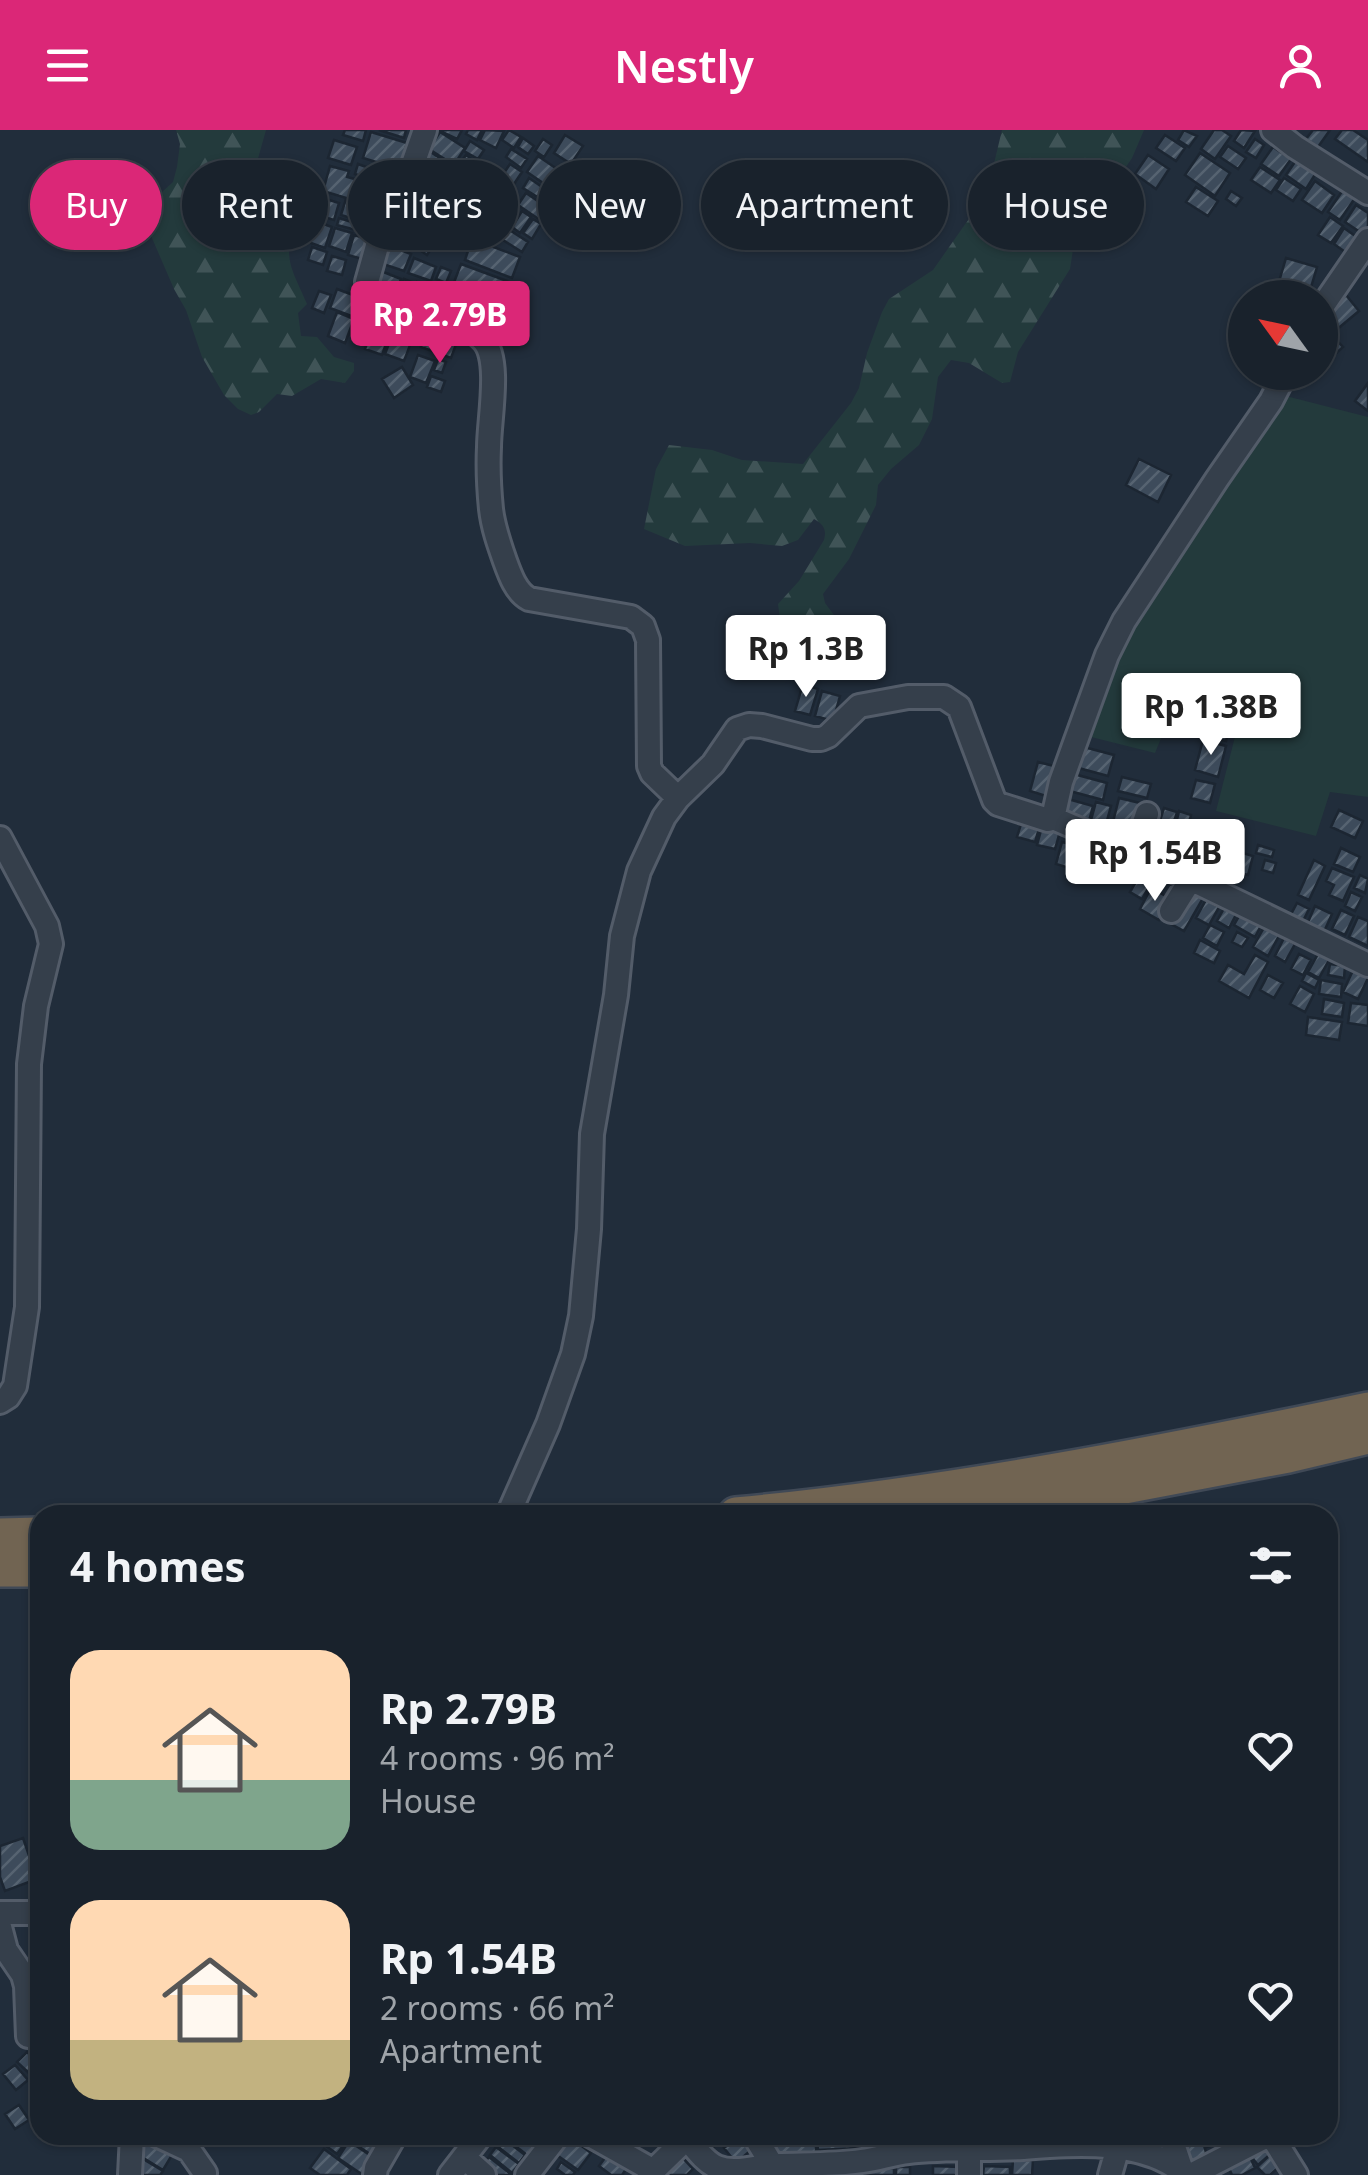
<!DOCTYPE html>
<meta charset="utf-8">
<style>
:root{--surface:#19222c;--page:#262f38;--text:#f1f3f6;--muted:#9fa4a9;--line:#373f48;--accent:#db2777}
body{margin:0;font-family:"Noto Sans",sans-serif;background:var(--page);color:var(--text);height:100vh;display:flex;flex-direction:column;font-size:38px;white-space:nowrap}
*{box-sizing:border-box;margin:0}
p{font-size:32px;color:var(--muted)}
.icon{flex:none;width:55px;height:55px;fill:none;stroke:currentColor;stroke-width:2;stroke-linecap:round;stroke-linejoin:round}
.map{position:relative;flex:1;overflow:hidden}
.details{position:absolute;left:30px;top:1375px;width:1308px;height:640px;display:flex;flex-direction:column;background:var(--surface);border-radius:30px;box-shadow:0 2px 8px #0004,0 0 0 2px var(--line)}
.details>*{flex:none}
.hud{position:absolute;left:30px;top:30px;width:1310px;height:90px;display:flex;gap:20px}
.needle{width:65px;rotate:303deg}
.buttons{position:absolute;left:1228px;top:150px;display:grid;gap:20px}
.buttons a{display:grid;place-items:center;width:110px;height:110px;border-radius:50%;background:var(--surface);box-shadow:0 2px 8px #0004,0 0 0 2px var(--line);font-size:50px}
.price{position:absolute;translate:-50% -85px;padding:0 22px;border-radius:10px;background:#fff;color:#222;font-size:32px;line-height:65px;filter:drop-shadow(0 2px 5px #0008)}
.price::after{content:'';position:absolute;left:50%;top:60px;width:30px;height:22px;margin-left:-15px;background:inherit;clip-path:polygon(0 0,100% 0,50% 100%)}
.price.current{background:var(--accent);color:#fff}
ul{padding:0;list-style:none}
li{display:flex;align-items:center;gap:30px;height:250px;padding:0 40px}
li span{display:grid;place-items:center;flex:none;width:280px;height:200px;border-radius:30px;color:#555}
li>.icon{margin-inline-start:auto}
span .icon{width:120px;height:120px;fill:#fffc;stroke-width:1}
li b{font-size:42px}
h2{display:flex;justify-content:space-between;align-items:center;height:120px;padding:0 40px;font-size:42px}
.tag{padding:0 35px;border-radius:45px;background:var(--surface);box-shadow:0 2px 8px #0004,0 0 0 2px var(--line);font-size:35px;line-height:90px}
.tag.current{background:var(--accent);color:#fff}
header{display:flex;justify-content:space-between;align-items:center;height:130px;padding:0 40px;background:var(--accent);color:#fff;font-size:45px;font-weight:600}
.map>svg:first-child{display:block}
.grass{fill:#233a3c}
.forest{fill:url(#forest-firs)}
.building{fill:url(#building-hatch);stroke:#1c2632;stroke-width:2.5}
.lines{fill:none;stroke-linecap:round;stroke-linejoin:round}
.minor-casing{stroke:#535c69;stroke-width:28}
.highway-casing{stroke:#404956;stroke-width:40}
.minor{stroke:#353f4b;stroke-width:22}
.highway{stroke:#716452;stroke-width:35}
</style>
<header><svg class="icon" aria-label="menu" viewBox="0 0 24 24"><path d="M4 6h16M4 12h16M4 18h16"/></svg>Nestly<svg class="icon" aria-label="person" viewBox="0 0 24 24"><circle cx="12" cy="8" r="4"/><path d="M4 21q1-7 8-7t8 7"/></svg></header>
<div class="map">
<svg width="1368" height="2045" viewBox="0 0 1368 2045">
<defs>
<pattern id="forest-firs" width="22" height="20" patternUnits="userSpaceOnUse" patternTransform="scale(2.5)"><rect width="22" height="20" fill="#233a3c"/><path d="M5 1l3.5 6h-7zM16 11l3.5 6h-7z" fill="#405457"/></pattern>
<pattern id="building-hatch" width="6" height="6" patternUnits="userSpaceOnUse" patternTransform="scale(2.5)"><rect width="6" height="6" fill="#3d4b5b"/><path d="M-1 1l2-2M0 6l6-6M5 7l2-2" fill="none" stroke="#566371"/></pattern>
</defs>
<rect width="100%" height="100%" fill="#212d3b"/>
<path class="grass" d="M1282,265L1368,287V667L1330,662L1316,706L1216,681L1239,591L1172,582L1155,623L1091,607L1127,505Z"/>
<path class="forest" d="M176,0H266L255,39L267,59L295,87C283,130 290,135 307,174L298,183L301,206L317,207L334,227L354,233V241L345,253L321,249L292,266L277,264L259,282L251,285L238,279L224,265L202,227L186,180L174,159L149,101L151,83L161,63L173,52L177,37L180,14Z
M1002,0H1144L1132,28L1091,88L1075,106L1070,139L1018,222L1010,252L1002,253L969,233L951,230L938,247L932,289L919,315L891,339L878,355L876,375L849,429L823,464L825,473L834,485L851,522L848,530L826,534L780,489L778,474L799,451L824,410C827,399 823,394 814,389L798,410L782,416L750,413L685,416L644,399L656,339L669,315L712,320L742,330L803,334L851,273L859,258L867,223L882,182L889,169L933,140L987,63Z"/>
<path class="building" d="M345,0H366L363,11L343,5Z
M379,0H406L404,8Z
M438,0H462L457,9Z
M468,0H482L477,10L466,4Z
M485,0L504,1L496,18L480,10Z
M509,0L521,7L514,18L502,10Z
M1184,0L1197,6L1189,17L1178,10Z
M1214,0H1222L1231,6L1215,29L1201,19Z
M1241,0L1255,1L1244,18L1234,11Z
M1313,0H1330L1318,17L1306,9Z
M1342,0H1353L1368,10V32L1335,9Z
M371,2L407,13L399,39L363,28Z
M440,2L465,18L454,35L429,19Z
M565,5L583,16L571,34L554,23Z
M1165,5L1185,18L1176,31L1156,18Z
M523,8L534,16L528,24L518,17Z
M543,9L552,15L544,27L535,21Z
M1255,9L1264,15L1256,28L1246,22Z
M334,10L357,17L351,35L328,28Z
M470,11L484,20L478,29L464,21Z
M1228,16L1246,28L1238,39L1220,27Z
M1273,17L1291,29L1279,46L1261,34Z
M511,19L527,29L521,38L506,27Z
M429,21L455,38L444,54L418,37Z
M1200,23L1230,43L1215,66L1185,45Z
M466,25L477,33L471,43L459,35Z
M1148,25L1169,39L1156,59L1135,44Z
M538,26L557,39L546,55L527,42Z
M1297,29L1316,43L1306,59L1286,45Z
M482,32L494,39L489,47L477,39Z
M358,34L369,38L366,48L355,44Z
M510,34L522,42L510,60L498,52Z
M330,36L349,41L347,47L362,51L356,71L323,61Z
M1260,37L1280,50L1271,63L1251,50Z
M459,38L469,45L458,62L448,55Z
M371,39L388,44L385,55L368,50Z
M477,42L489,50L483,60L471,52Z
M419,43L432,51L421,68L408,60Z
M559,45L570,52L562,64L551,56Z
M529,48L545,59L539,68L523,58Z
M1284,48L1301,59L1293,71L1276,60Z
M1315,51L1334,65L1322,83L1302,70Z
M436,52L445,58L439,66L430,60Z
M469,54L480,61L473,71L463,64Z
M494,54L507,62L499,74L486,66Z
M365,55L384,61L380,73L361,68Z
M1196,57L1218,71L1208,86L1186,72Z
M1343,60L1355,68L1340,90L1328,82Z
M429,61L440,69L435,76L424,69Z
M1231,61L1242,68L1236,76L1226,69Z
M549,62L559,68L553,77L544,70Z
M526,63L551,80L543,92L518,75Z
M307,64L322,69L318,83L303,78Z
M483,67L498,77L492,85L478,76Z
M459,68L467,73L454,92L446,87Z
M326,69L339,73L334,90L321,86Z
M346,69L377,79L372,95L341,85Z
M418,71L428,77L423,84L431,89L426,97L408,86Z
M510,73L519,79L509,94L500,88Z
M471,74L493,88L482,104L461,90Z
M1356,75L1368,83V96L1363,104L1345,92Z
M522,81L531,87L520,103L512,97Z
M397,84L425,102L415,118L386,99Z
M437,86L448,94L442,103L431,96Z
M1330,87L1343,96L1331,113L1318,105Z
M339,88L358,94L356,100L337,95Z
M533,89L541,94L532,109L523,103Z
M315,91L332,97L325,118L308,112Z
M499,93L528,112L522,122L492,103Z
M452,94L461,101L455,110L446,104Z
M335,98L352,103L346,122L329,116Z
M1344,98L1358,108L1348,124L1334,114Z
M430,99L440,105L427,125L417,118Z
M354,105L371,110L366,130L348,125Z
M472,109L520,127L512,148L465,130Z
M390,116L411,124L404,141L383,134Z
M312,117L327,122L323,135L308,130Z
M332,126L346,130L342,145L327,141Z
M414,128L436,137L431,151L408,143Z
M1286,128L1317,137L1309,164L1278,155Z
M461,134L507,151L499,172L453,155Z
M441,137L451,141L446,153L436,149Z
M376,139L401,149L396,162L371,153Z
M404,149L414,153L410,164L400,161Z
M417,152L435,159L431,169L413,163Z
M511,155L524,160L519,174L506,169Z
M337,159L361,168L354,187L330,178Z
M319,161L331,165L324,183L312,178Z
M458,162L498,177L488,204L451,182Z
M1346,165L1359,181L1335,201L1322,185Z
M365,167L382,173L377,188L359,182Z
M503,173L516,178L509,195L497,191Z
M1245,175V209L1230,198Z
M386,178L399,183L393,199L380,194Z
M405,180L425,187L419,205L398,198Z
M337,182L354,189L345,213L328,206Z
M358,186L370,191L363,210L351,205Z
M1323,196L1343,217L1333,226L1320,212V199Z
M373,197L390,203L382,225L365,219Z
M428,198L458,209L451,228L421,217Z
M511,198L522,202L518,212L508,208Z
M393,203L412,210L404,231L385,224Z
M418,225L435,231L426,253L410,247Z
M438,229L446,232L442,243L434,240Z
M402,237L413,255L394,268L382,249Z
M431,246L445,251L441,262L427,257Z
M1368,253V281L1355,271Z
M1139,329L1171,345L1158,372L1126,355Z
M803,554L818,559L810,585L795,581Z
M822,561L840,566L833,591L815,586Z
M1211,591L1230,596L1226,611L1207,606Z
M1203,610L1226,616L1218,647L1195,640Z
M1080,616L1114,625L1108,646L1075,637Z
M1038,632L1054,636L1046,666L1030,661Z
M1070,643L1107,653L1103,670L1066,660Z
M1122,647L1151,654L1147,668L1118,661Z
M1196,650L1215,654L1210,673L1191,668Z
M1119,668L1140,673L1133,701L1112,696Z
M1068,669L1093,676L1088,695L1063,688Z
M1096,672L1111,676L1103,705L1088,701Z
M1164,678L1177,682L1173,695L1160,691Z
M1339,680L1363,691L1355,708L1331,697Z
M1179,681L1191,685L1188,698L1176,694Z
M1022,691L1040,695L1035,712L1017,707Z
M1043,693L1061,698L1055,719L1037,715Z
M1083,708L1103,714L1098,733L1078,728Z
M1062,712L1075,715L1069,738L1056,734Z
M1258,715L1274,720L1272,727L1256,723Z
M1176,717L1191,721L1187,736L1172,732Z
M1197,717L1212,721L1207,739L1193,735Z
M1341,718L1360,727L1353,742L1334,734Z
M1229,719L1253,726L1248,745L1224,739Z
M1214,723L1222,725L1217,744L1208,742Z
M1265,730L1276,733L1273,743L1262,740Z
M1314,730L1325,736L1309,770L1298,765Z
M1078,735L1092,739L1089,748L1075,744Z
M1332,738L1354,747L1343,771L1329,765L1334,755L1326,751Z
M1140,745L1152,752L1142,769L1130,762Z
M1360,745L1368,749L1365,763L1354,758Z
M1151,758L1171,769L1159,790L1140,779Z
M1189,760L1203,768L1184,801L1171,794Z
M1351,762L1362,767L1355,781L1345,776Z
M1206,770L1219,777L1209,795L1196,788Z
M1227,773L1239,779L1229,798L1217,791Z
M1297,773L1309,779L1300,797L1288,790Z
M1315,776L1332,784L1322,806L1305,799Z
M1341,780L1354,786L1345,805L1332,799Z
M1242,781L1263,792L1255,807L1234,795Z
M1358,787L1368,791V816L1349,807Z
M1266,794L1281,802L1268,826L1253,817Z
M1210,795L1224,802L1217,816L1203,808Z
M1237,802L1248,808L1242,817L1232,812Z
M1284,808L1295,814L1285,832L1275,826Z
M1200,810L1220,821L1214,833L1194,823Z
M1299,824L1311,830L1303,845L1291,839Z
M1318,824L1329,830L1319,848L1308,842Z
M1255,825L1268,832L1249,868L1219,851L1228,835L1244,844Z
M1330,834L1345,836L1344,848L1328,845Z
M1355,836L1368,842V848L1358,869L1343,862Z
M1306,843L1319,850L1315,858L1302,851Z
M1268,845L1283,853L1274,868L1260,860Z
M1321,850L1342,854L1341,867L1319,864Z
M1300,856L1314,864L1305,882L1290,874Z
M1324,869L1344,873L1342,887L1322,884Z
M1351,873L1368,875V896L1348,893Z
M1308,887L1342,892L1339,910L1306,905Z
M23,1708L37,1749L5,1761L0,1747V1716Z
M27,1922L39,1935L30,1944L17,1932Z
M15,1935L28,1950L16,1960L3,1944Z
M19,1975L29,1990L15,1999L5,1984Z
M149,2005L175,2020L163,2040L137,2024Z
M322,2005H343L348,2009L337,2024L318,2010Z
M352,2005H373L380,2010L370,2024L349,2010Z
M506,2005H521L534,2015L527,2025L504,2007Z
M567,2005L591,2023L578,2040L554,2023Z
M707,2005H718L722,2010L705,2024L697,2013Z
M759,2005H780L785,2009L816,2008V2026L784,2027L757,2007Z
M817,2005H857L858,2018L818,2020Z
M1191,2005H1201L1207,2026L1186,2032L1179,2008Z
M1203,2005H1228L1230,2010L1207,2017Z
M738,2006L750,2021L736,2033L724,2018Z
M503,2008L525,2025L519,2033L497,2016Z
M1264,2010L1274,2021L1258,2035L1249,2024Z
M349,2011L374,2028L363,2045L338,2028Z
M496,2017L519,2034L512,2043L490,2025Z
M324,2019L351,2039L347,2045H320L310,2038Z
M610,2021L629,2035L622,2045H611L599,2036Z
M677,2022L693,2039L687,2045H661Z
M1272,2023L1282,2034L1270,2045H1265L1257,2037Z
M1249,2025L1255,2038L1242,2045H1232L1228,2036Z
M489,2027L512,2045H490L480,2037Z
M143,2029L163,2041L160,2045H142L136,2041Z
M1013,2030H1033L1032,2045H1012Z
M561,2032L575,2042L573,2045H565L557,2039Z
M933,2036L960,2037V2045H933Z
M984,2036L1010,2037V2045H983Z
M896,2037H910V2045H896Z
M894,2038V2045H868L867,2039Z"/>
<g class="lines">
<g class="minor-casing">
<path id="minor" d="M425,0L412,37L387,80L367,152L371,162C385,168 399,175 413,180C436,188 467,192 484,211C501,231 489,290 489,317C488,337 489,359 491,379C493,397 499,414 505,431C510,445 516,462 529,469L631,487L643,496L648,510L649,636L652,643L678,668
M1273,0L1295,17L1368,63
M1320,180L1368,110
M1053,688L1061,652L1075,613L1107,525L1124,491L1217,349L1271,271L1286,242
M1139,706H1176
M0,708L47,796L51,814L36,876L29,934L27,1177L15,1256L8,1267L0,1272
M1134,722L1147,684
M1171,781L1191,749
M508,1385L548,1294L573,1224L581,1186L589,1099L592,1004L616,865L622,806L639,741L664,687L678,668L713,634L737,599L749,595L762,596L812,609H821L828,606L859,576L908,567H944L959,577L994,670L998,674L1048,690L1053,688L1153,731L1368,835
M0,1783H40
M0,1797L6,1820L23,1845L26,1856L28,1906
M157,2005L189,2020L205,2043
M590,2005L654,2041
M684,2005C693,2015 704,2032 717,2037C735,2045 759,2035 778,2035C806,2034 834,2035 862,2031C878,2029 892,2024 908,2022C946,2018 985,2020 1023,2018C1075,2014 1144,2008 1186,2045
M754,2005L772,2035
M1170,2005L1183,2044
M1271,2005L1296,2045
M464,2027L484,2045
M130,2045L132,2005
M375,2045L376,2038L395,2005
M450,2045L481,2005
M527,2045L558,2005
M649,2045L687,2008
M969,2045V2018
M1110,2045L1118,2017
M1191,2045L1269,2005"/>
</g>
<g class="highway-casing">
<path id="highway" d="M736,1385C948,1365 1159,1324 1368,1280
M973,1385L1288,1325L1368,1306
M0,1406L40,1405
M0,1439H40"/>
</g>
<use href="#minor" class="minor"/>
<use href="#highway" class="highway"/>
</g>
</svg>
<div class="buttons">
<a><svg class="needle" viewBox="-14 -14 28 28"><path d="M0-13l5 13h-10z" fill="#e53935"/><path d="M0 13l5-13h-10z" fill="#9fa4a9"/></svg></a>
</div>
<b class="price current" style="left:440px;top:236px">Rp 2.79B</b>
<b class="price" style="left:806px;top:570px">Rp 1.3B</b>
<b class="price" style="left:1211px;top:628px">Rp 1.38B</b>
<b class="price" style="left:1155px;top:774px">Rp 1.54B</b>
<div class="hud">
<a class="tag current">Buy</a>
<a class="tag">Rent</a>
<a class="tag">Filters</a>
<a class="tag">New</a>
<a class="tag">Apartment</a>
<a class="tag">House</a>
</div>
<section class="details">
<h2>4 homes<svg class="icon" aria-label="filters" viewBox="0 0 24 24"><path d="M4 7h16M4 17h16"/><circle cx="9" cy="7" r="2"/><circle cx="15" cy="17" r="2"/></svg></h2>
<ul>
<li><span style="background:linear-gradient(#ffd9b3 65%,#7fa58c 0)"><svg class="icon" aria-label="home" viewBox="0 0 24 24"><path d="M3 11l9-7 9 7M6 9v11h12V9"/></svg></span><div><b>Rp 2.79B</b><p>4 rooms · 96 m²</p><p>House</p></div><svg class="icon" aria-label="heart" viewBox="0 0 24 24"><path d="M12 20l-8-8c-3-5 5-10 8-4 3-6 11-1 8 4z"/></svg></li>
<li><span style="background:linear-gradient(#ffd9b3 70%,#c2b280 0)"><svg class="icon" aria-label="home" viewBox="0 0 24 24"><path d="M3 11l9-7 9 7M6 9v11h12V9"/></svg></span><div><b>Rp 1.54B</b><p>2 rooms · 66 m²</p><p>Apartment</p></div><svg class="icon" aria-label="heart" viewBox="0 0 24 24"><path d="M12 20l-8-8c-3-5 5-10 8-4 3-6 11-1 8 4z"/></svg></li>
</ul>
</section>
</div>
